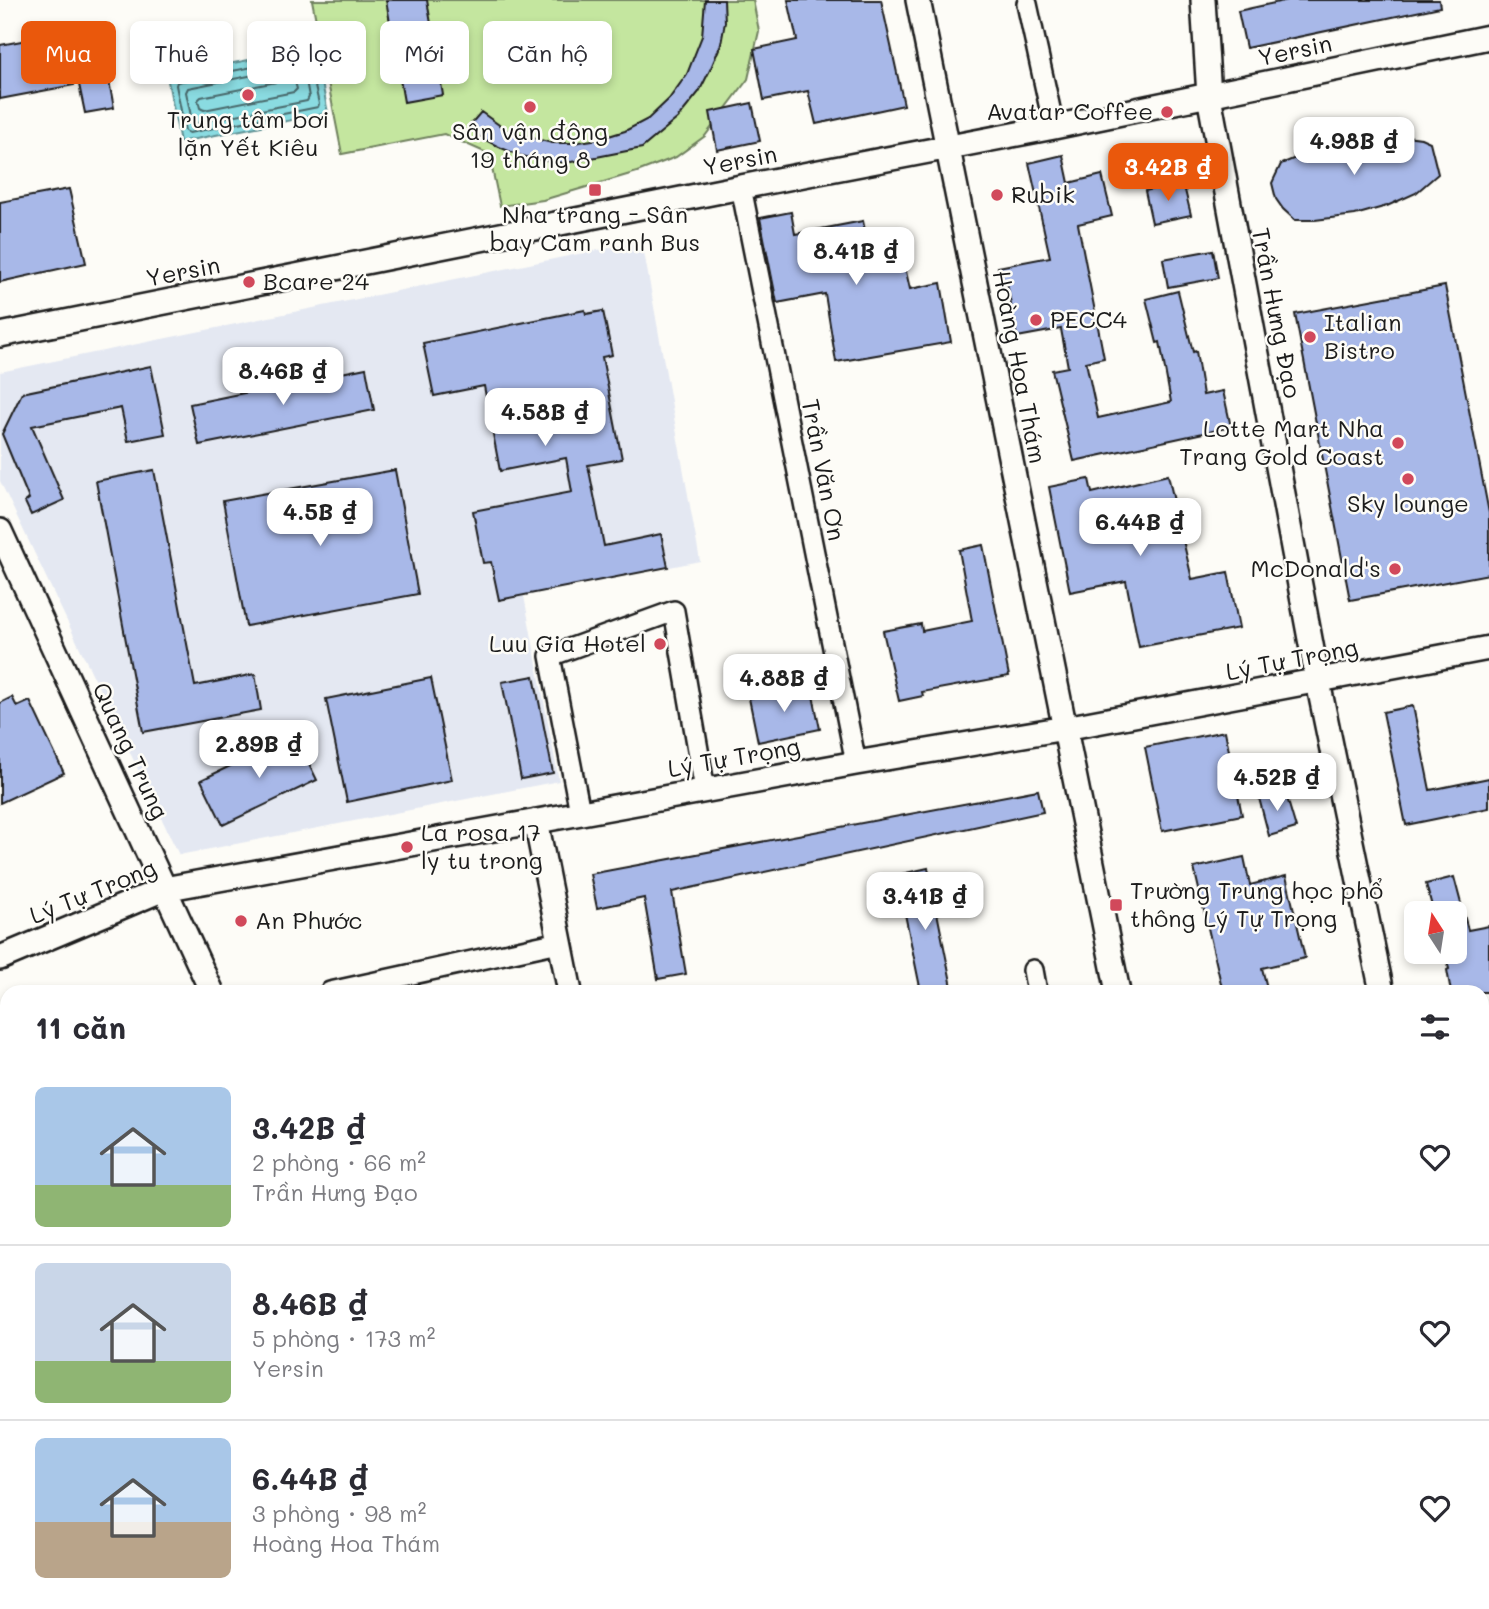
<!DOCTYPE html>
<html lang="vi">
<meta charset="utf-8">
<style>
:root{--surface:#fff;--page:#f2f2f3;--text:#2b2b33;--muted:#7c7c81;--line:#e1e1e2;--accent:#ea580c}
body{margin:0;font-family:Mali,sans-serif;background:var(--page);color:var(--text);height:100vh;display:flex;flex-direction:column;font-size:26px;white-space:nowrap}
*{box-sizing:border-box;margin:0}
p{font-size:23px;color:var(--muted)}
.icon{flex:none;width:38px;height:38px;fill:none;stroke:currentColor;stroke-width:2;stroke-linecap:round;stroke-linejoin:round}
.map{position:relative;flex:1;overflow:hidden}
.side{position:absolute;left:0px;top:985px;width:1489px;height:625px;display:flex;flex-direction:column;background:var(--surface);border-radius:21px 21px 0 0;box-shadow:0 4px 10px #0003}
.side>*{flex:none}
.banner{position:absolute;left:21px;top:21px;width:700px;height:63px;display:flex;gap:14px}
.needle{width:46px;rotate:348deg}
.buttons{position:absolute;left:1404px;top:901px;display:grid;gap:14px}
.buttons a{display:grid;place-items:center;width:63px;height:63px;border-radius:10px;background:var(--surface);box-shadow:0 4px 10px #0003;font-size:35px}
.price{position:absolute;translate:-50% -60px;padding:0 16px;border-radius:14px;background:#fff;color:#222;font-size:23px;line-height:46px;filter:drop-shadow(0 2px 4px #0008)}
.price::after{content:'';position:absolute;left:50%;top:42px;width:21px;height:16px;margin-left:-10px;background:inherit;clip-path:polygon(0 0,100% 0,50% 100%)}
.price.selected{background:var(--accent);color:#fff}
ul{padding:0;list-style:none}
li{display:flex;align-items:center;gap:21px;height:175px;padding:0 35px}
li+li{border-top:2px solid var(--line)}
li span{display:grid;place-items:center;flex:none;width:196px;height:140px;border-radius:10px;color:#555}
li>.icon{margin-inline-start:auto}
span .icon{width:84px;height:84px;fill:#fffc;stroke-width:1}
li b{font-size:30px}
h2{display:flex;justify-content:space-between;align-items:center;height:84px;padding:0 35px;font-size:30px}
.pill{padding:0 24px;border-radius:10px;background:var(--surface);box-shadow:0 4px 10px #0003;font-size:24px;line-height:63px}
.pill.selected{background:var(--accent);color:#fff}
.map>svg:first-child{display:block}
.built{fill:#e4e8f2}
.green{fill:#c4e69f;stroke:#70815e;stroke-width:2}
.water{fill:#8adbe1;stroke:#5e8f92;stroke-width:2}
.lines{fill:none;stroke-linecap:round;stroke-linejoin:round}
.shore{stroke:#48686b;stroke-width:2}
.building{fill:#a8b8e8;stroke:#1c1c1c;stroke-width:2}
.minor-casing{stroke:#1c1c1c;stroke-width:24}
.tertiary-casing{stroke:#1c1c1c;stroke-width:28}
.primary-casing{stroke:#1c1c1c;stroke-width:35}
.minor{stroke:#fdfcf7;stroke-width:19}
.tertiary{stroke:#fdfcf7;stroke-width:23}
.primary{stroke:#fdfcf7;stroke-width:30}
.poi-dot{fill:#d1495b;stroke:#fdfcf7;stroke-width:2.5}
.labels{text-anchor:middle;stroke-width:5;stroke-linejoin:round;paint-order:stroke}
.street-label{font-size:24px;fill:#1c1c1c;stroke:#fdfcf7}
.poi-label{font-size:24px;fill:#1c1c1c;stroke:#fdfcf7;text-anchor:start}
</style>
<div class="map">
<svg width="1489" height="1609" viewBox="0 0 1489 1609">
<rect width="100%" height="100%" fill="#fdfcf7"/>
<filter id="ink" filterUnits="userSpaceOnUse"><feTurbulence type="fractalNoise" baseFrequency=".0143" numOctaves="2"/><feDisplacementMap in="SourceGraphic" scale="14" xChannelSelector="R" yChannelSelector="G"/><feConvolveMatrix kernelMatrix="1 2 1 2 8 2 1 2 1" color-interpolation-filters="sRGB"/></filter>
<g filter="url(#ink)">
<path class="built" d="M642,241L700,561L524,596L559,781L179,855L0,481V372Z
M1489,1286V1419L1482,1384V1289Z
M7,1575V1603H111L121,1609H0V1585Z"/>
<path class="green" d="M312,0H753L759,31L748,79L705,136L676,157L637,172L543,200L500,206L489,154L444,134L342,154Z"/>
<path class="water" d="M315,47L328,113L180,142L167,76Z"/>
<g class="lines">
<path class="shore" d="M308,56L319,104L318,107L189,133L185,131L176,85L177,82Z
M300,66L304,69L309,97L307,101L196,123L192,121L186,92L188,88Z
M291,79L295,82L297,89L294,92L204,110L200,108L198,100L201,97Z"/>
</g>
<path class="building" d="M386,0H427L443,95L404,102Z
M705,0H724L725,22L721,44L711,68L699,92L678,118L642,148L566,163L543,161L518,155L497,146L480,137L469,126L481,112L509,132L552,143H573L599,139L625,131L648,119L669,99L687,74L702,36Z
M788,0H881L904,105L816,124L808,91L764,100L754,49L797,40Z
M1288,0H1439L1440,7L1246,48L1238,11Z
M64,33L74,85L0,99V45Z
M107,70L114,108L85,113L77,75Z
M752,103L760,141L717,150L710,112Z
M1399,135L1421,138L1430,142L1438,174L1416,193L1387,206L1355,215L1315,220H1295L1283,209L1276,199L1272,183L1281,164L1322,147L1368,137Z
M1063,155L1069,183L1102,175L1112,216L1078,224L1104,358L1086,362L1098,418L1171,402L1160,342L1157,343L1146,299L1178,291L1193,352L1196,351L1203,395L1223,391L1231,427L1074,461L1052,370L1068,367L1061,329L1017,337L1007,283H1001L998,267L1050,257L1029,163Z
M1183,182L1191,215L1152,223L1145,191Z
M69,189L86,263L0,282V202Z
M791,212L795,234L863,221L867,240L897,232L910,289L941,283L951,342L836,362L825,294L777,303L760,218Z
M1213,250L1218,278L1168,287L1163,259Z
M1445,286L1489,513V574L1350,600L1295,314Z
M585,310L586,314L603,311L612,355L602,357L622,459L588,465L604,546L661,534L668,567L499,600L491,562L483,563L473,511L572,492L566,458L500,471L484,386L434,396L423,343Z
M151,366L165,434L128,441L121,408L32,426L64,500L31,515L25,502L29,499L2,434L22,393Z
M366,368L374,410L199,445L190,404Z
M154,470L195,686L255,674L261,710L143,732L96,481Z
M395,470L418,594L246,626L223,501Z
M1168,475L1192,579L1228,572L1239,628L1139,647L1126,581L1070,592L1049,487L1089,479L1092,493Z
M983,545L1009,676L922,692L923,696L899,701L883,631L921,624L922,631L972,621L959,550Z
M534,676L553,773L521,779L502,682Z
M431,678L452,780L347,802L326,699Z
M811,686L820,729L758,742L749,698Z
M12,697L17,707L30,701L64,773L0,803V703Z
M1413,706L1430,790L1489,778V808L1406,825L1383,712Z
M1225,731L1242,815L1162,831L1145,747Z
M295,735L317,780L223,825L201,780Z
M1038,790L1043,812L672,892L686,974L658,979L644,898L597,908L590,874Z
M1285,791L1296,828L1269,836L1259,798Z
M1244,857L1250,885L1286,876L1305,958L1262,968L1268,992H1223L1194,868Z
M928,868L953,992H921L897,875Z
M1454,877L1468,930L1489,926V992H1451L1447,970L1449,969L1445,952H1454V914H1434L1426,884Z"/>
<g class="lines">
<g class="minor-casing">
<path id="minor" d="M1027,4L1054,127
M741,187L856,763
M580,812L550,656L674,611L705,790
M1033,970L1037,992
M330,992L559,942
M0,1557L7,1548
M1029,1603L1030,1609
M1127,1603L1128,1609"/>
</g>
<g class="tertiary-casing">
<path id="tertiary" d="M918,0L1118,992
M1203,0L1209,96L1318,682L1382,992
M0,335L741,187L1054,127L1489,37
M0,531L212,992
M536,821L570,992
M0,958L164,889L856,763L1065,728L1489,648
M1482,1263L1489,1261
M1482,1507L1489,1541
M457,1603L458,1609
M695,1603L697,1609
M1241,1603L1242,1609
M644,1609L649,1603"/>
</g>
<g class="primary-casing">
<path id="primary" d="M0,1470L7,1474
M0,1502L7,1506
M184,1603L193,1609"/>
</g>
<use href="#minor" class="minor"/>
<use href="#tertiary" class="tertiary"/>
<use href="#primary" class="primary"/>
</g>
</g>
<g class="poi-dot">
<circle cx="248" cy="95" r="7"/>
<circle cx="530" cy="107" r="7"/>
<circle cx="1167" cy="112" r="7"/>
<rect x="588" y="183" width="14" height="14" rx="3.5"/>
<circle cx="997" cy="195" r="7"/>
<circle cx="249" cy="282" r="7"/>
<circle cx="1036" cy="320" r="7"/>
<circle cx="1310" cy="337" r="7"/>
<circle cx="1398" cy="443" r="7"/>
<circle cx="1408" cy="479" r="7"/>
<circle cx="1395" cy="569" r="7"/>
<circle cx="660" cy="644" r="7"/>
<circle cx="407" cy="847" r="7"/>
<rect x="1109" y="898" width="14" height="14" rx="3.5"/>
<circle cx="241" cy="921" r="7"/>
</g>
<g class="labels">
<g class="street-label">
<text transform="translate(1295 51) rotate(-12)" y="8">Yersin</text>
<text transform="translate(740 161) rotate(-11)" y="8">Yersin</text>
<text transform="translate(183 272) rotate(-11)" y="8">Yersin</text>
<text transform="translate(1276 313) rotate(79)" y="8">Trần Hưng Đạo</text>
<text transform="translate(1019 367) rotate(79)" y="8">Hoàng Hoa Thám</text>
<text transform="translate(823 470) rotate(79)" y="8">Trần Văn Ơn</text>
<text transform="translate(1292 660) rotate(-11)" y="8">Lý Tự Trọng</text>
<text transform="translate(130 751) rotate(65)" y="8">Quang Trung</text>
<text transform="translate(734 758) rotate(-10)" y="8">Lý Tự Trọng</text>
<text transform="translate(93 892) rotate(-22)" y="8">Lý Tự Trọng</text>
</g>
<g class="poi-label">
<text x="1153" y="120" text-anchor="end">Avatar Coffee</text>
<text x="248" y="128" text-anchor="middle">Trung tâm bơi<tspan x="248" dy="28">lặn Yết Kiêu</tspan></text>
<text x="530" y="140" text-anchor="middle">Sân vận động<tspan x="530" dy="28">19 tháng 8</tspan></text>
<text x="1011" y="203">Rubik</text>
<text x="595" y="223" text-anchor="middle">Nha trang - Sân<tspan x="595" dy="28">bay Cam ranh Bus</tspan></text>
<text x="263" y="290">Bcare 24</text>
<text x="1050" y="328">PECC4</text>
<text x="1324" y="331">Italian<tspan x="1324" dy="28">Bistro</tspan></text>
<text x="1384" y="437" text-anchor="end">Lotte Mart Nha<tspan x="1384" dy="28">Trang Gold Coast</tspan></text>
<text x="1408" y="512" text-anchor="middle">Sky lounge</text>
<text x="1381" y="577" text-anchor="end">McDonald's</text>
<text x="646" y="652" text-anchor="end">Luu Gia Hotel</text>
<text x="421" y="841">La rosa 17<tspan x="421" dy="28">ly tu trong</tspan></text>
<text x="1130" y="899">Trường Trung học phổ<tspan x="1130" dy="28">thông Lý Tự Trọng</tspan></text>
<text x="255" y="929">An Phước</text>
</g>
</g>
</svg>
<div class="buttons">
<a><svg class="needle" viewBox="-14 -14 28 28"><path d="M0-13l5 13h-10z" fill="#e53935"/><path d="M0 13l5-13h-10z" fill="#7c7c81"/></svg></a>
</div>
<b class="price" style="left:1354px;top:177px">4.98B ₫</b>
<b class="price selected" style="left:1168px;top:203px">3.42B ₫</b>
<b class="price" style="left:856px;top:287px">8.41B ₫</b>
<b class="price" style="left:283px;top:407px">8.46B ₫</b>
<b class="price" style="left:545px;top:448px">4.58B ₫</b>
<b class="price" style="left:320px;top:548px">4.5B ₫</b>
<b class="price" style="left:1140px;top:558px">6.44B ₫</b>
<b class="price" style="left:784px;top:714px">4.88B ₫</b>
<b class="price" style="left:259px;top:780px">2.89B ₫</b>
<b class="price" style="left:1277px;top:813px">4.52B ₫</b>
<b class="price" style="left:925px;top:932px">3.41B ₫</b>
<div class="banner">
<a class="pill selected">Mua</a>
<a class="pill">Thuê</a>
<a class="pill">Bộ lọc</a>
<a class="pill">Mới</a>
<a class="pill">Căn hộ</a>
</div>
<section class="side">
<h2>11 căn<svg class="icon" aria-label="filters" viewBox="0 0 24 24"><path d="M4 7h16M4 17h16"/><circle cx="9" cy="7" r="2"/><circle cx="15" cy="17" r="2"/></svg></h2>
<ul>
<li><span style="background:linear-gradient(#a9c7e8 70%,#8fb573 0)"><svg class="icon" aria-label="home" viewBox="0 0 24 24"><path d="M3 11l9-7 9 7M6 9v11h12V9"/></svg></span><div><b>3.42B ₫</b><p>2 phòng · 66 m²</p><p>Trần Hưng Đạo</p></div><svg class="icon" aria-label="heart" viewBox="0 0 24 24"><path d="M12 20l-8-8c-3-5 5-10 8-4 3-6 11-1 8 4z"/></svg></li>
<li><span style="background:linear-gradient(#c9d6e8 70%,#8fb573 0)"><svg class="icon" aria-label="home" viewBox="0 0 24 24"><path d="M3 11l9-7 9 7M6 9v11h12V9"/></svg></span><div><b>8.46B ₫</b><p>5 phòng · 173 m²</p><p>Yersin</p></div><svg class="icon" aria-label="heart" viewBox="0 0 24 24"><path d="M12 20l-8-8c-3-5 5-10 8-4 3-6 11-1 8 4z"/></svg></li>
<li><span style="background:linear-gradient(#a9c7e8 60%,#b9a48a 0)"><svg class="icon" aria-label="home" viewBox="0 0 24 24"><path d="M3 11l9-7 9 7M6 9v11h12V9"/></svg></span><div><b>6.44B ₫</b><p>3 phòng · 98 m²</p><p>Hoàng Hoa Thám</p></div><svg class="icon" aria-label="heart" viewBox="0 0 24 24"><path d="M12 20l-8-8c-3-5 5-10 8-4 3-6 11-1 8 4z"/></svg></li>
</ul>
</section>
</div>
